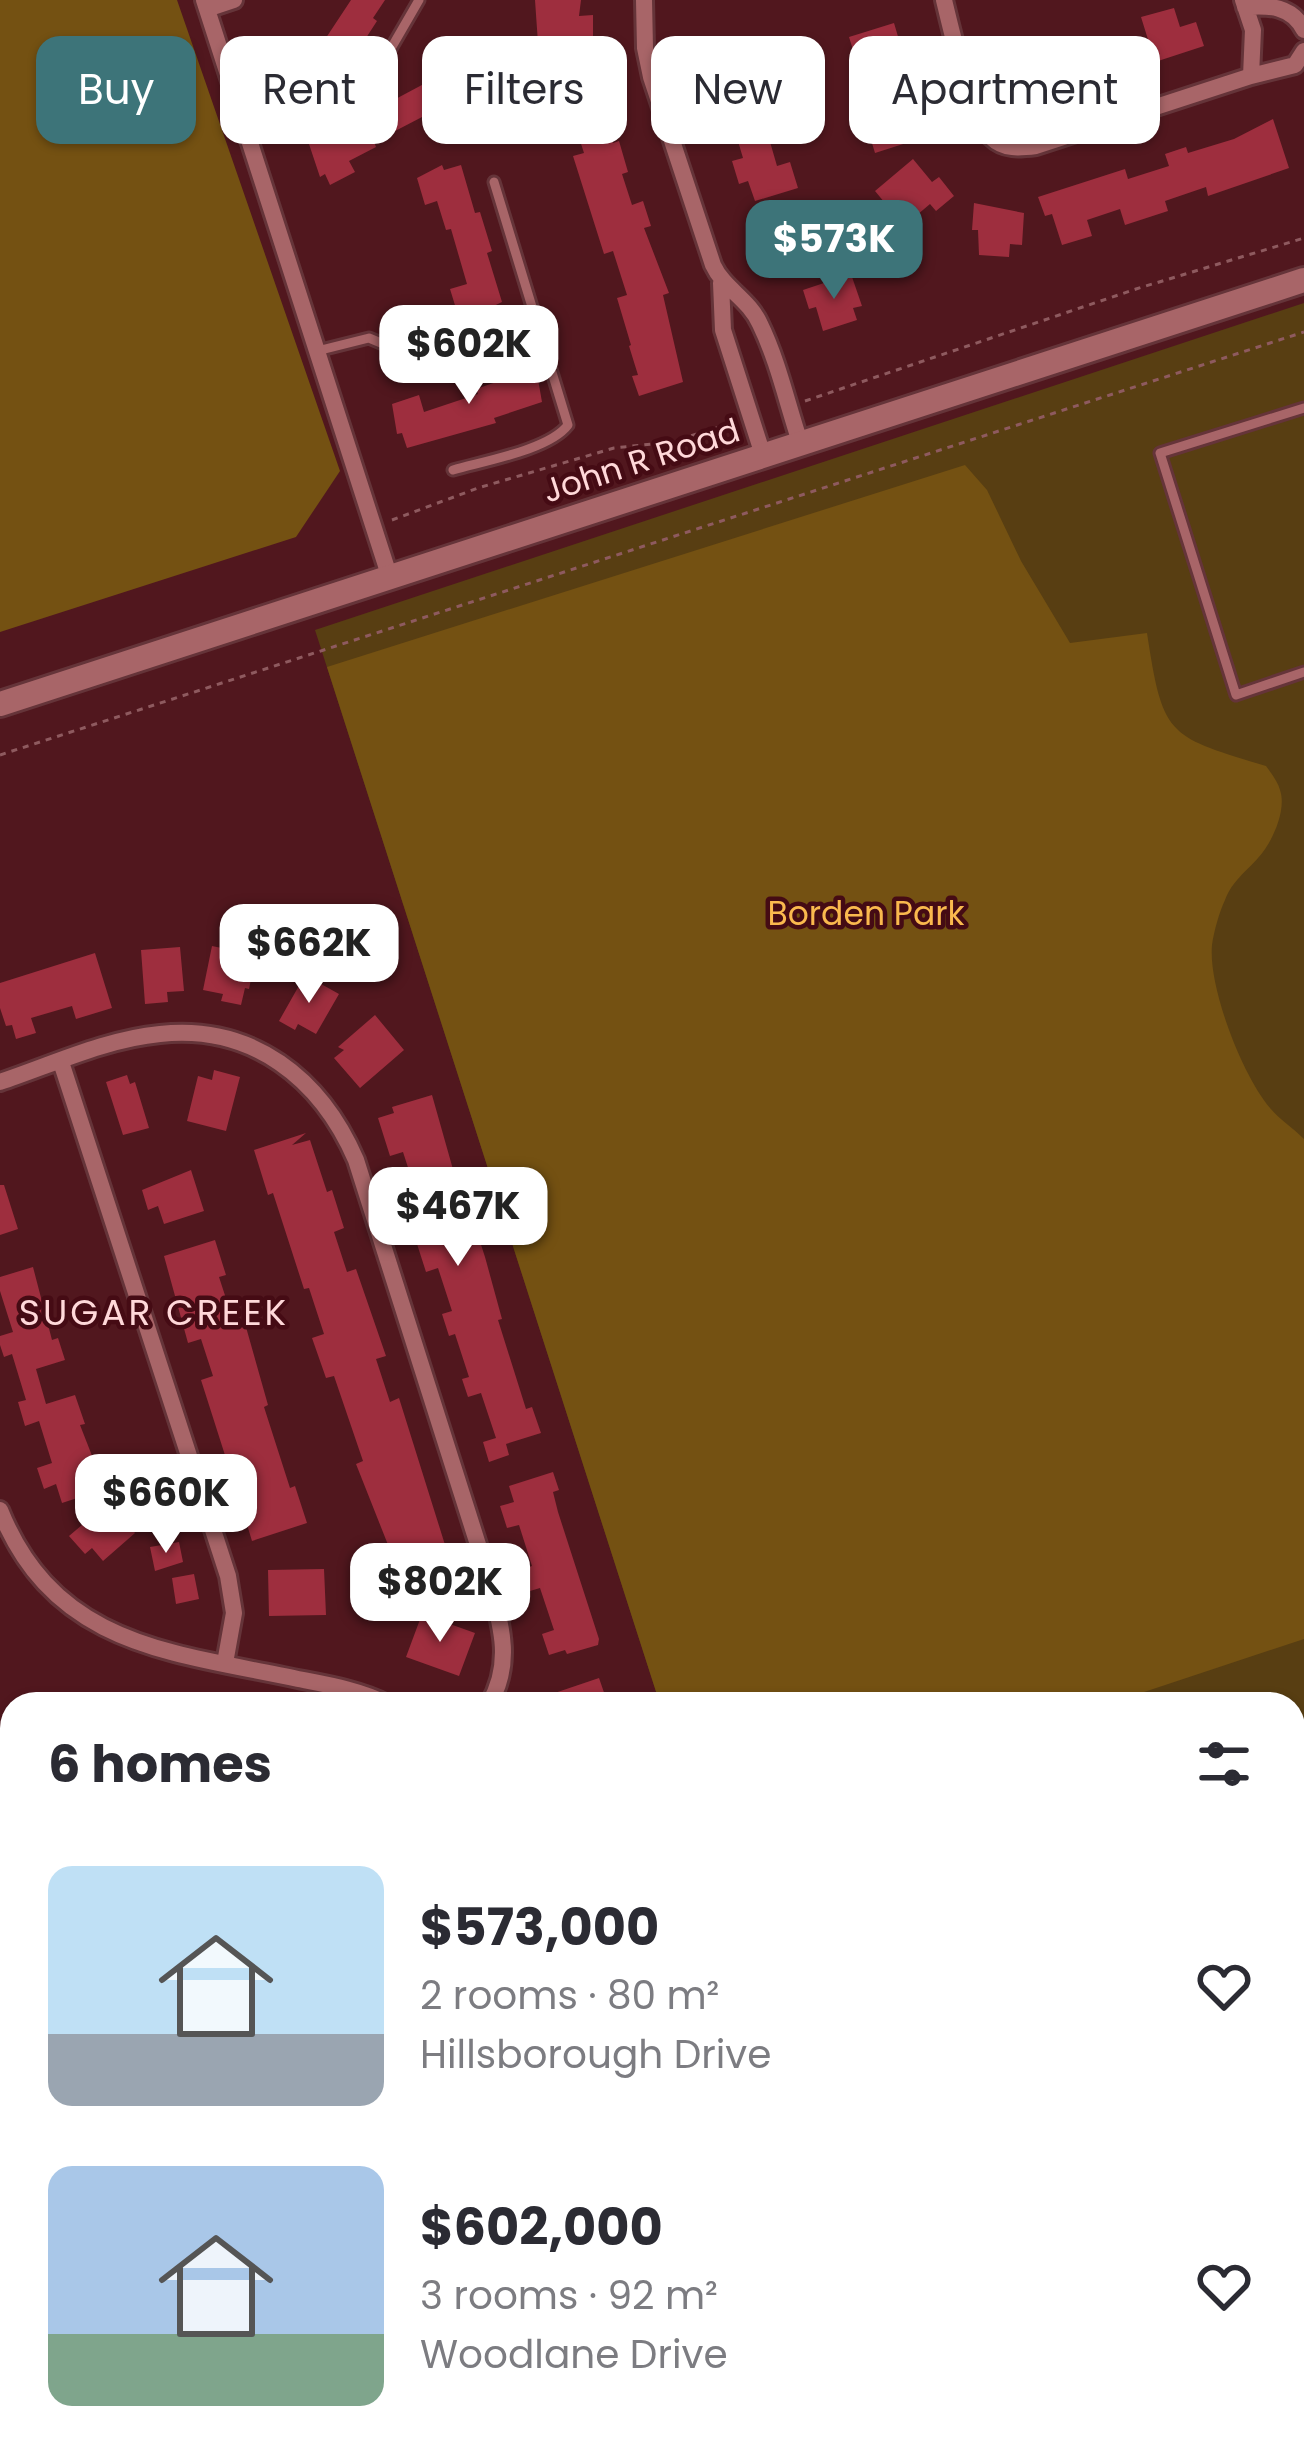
<!DOCTYPE html>
<meta charset="utf-8">
<style>
:root{--surface:#fff;--page:#f2f2f3;--text:#2b2b33;--muted:#7c7c81;--accent:#3d7479}
body{margin:0;font-family:Poppins,sans-serif;background:var(--page);color:var(--text);height:100vh;display:flex;flex-direction:column;font-size:45px;white-space:nowrap}
*{box-sizing:border-box;margin:0}
p{font-size:39px;color:var(--muted)}
.icon{flex:none;width:66px;height:66px;fill:none;stroke:currentColor;stroke-width:2;stroke-linecap:round;stroke-linejoin:round}
.map{position:relative;flex:1;overflow:hidden}
.sheet{position:absolute;left:0px;top:1692px;width:1305px;height:771px;display:flex;flex-direction:column;background:var(--surface);border-radius:36px 36px 0 0;box-shadow:0 3px 9px #0004}
.sheet>*{flex:none}
.top-card{position:absolute;left:36px;top:36px;width:1233px;height:108px;display:flex;gap:24px}
.price{position:absolute;translate:-50% -102px;padding:0 27px;border-radius:24px;background:#fff;color:#222;font-size:39px;line-height:78px;filter:drop-shadow(0 3px 6px #0008)}
.price::after{content:'';position:absolute;left:50%;top:72px;width:36px;height:27px;margin-left:-18px;background:inherit;clip-path:polygon(0 0,100% 0,50% 100%)}
.price.active{background:var(--accent);color:#fff}
ul{padding:0;list-style:none}
li{display:flex;align-items:center;gap:36px;height:300px;padding:0 48px}
li span{display:grid;place-items:center;flex:none;width:336px;height:240px;border-radius:24px;color:#555}
li>.icon{margin-inline-start:auto}
span .icon{width:144px;height:144px;fill:#fffc;stroke-width:1}
li b{font-size:51px}
h2{display:flex;justify-content:space-between;align-items:center;height:144px;padding:0 48px;font-size:51px}
.pill{padding:0 42px;border-radius:24px;background:var(--surface);box-shadow:0 3px 9px #0004;font-size:42px;line-height:108px}
.pill.active{background:var(--accent);color:#fff}
.map>svg:first-child{display:block}
.green{fill:#583e12}
.forest{fill:#745112}
.building{fill:#9e2e3e}
.lines{fill:none;stroke-linecap:round;stroke-linejoin:round}
.service-casing{stroke:#653439;stroke-width:15}
.minor-casing{stroke:#653439;stroke-width:22}
.secondary-casing{stroke:#653439;stroke-width:30}
.path{stroke:#8e5a5f;stroke-width:3;stroke-dasharray:6 6;stroke-linecap:butt}
.service{stroke:#a86568;stroke-width:9}
.minor{stroke:#a86568;stroke-width:16}
.secondary{stroke:#a86568;stroke-width:24}
.labels{text-anchor:middle;stroke-width:9;stroke-linejoin:round;paint-order:stroke}
.street-label{font-size:33px;fill:#ffd8d9;stroke:#450b14}
.park-label{font-size:33px;fill:#fab94e;stroke:#450b14}
.neighbourhood-label{font-size:36px;letter-spacing:3px;fill:#ffd8d9;stroke:#450b14}
</style>
<div class="map">
<svg width="1304" height="2462" viewBox="0 0 1304 2462">
<rect width="100%" height="100%" fill="#51171e"/>
<path class="green" d="M1304,303V2462H337L334,2451H1293V1704H660L315,630Z"/>
<path class="forest" d="M0,0H177L340,471L296,537L0,632Z
M965,465L987,490L1021,561L1070,643L1147,633C1163,737 1167,736 1266,766C1271,773 1278,782 1280,790C1287,810 1272,843 1258,858C1245,873 1233,880 1225,900C1219,913 1214,931 1212,945C1208,987 1242,1075 1270,1108C1279,1119 1293,1128 1304,1139V1639L1108,1704H660L327,667Z
M334,2451H868L873,2462H337Z"/>
<path class="building" d="M351,0H385L373,18L377,21L355,55L351,52L323,95L309,86L306,90L291,80L294,76L284,69L299,46L314,56Z
M535,0H581L579,16L593,15V80L600,77L608,102L600,104L613,143L619,141L628,172L622,174L632,205L643,201L651,226L644,228L669,293L663,295L683,382L639,396L632,376L638,375L629,346L631,345L617,298L627,295L613,251L604,254L573,156L584,153L574,122L563,126L546,71L540,72Z
M1174,8L1180,27L1196,22L1204,46L1155,62L1141,17Z
M894,23L902,50L897,52L919,108L913,110L922,138L875,153L860,104L869,101L849,37Z
M1059,41L1072,85L1032,98L1026,78L1019,80L1009,49L1034,42L1036,48Z
M435,78L456,107L451,109L457,119L432,132L424,116L374,142L376,147L349,161L355,172L330,185L325,174L320,177L309,144L388,97L390,102Z
M768,82L781,124L766,128L777,166L790,162L798,188L755,201L748,181L739,184L732,161L743,158L729,111L717,115L710,92L734,85L737,92Z
M1273,119L1289,168L1208,196L1206,187L1165,201L1168,211L1125,225L1120,209L1087,220L1092,236L1062,245L1052,214L1045,216L1038,197L1125,169L1128,179L1169,166L1165,154L1186,147L1188,153L1234,139Z
M913,159L932,182L939,177L954,196L936,211L930,204L904,226L875,191Z
M442,165L444,170L461,165L475,213L480,212L492,251L487,253L502,302L471,317L469,312L458,315L450,289L467,284L451,229L446,230L437,201L425,205L417,178Z
M974,203L1024,213L1022,245L1010,244L1009,257L979,255L978,230H972Z
M812,204L820,218L814,221L831,249L791,273L763,235Z
M851,274L862,306L853,308L857,320L823,331L816,307L809,309L803,290Z
M528,358L531,370L536,368L542,402L494,418L496,423L407,448L402,433L397,434L392,404L419,395L424,412L478,394L476,389L505,379L501,367Z
M212,946L256,955L249,989L245,988L241,1005L221,1001L223,994L203,990Z
M180,947L184,991L167,992L168,1002L145,1004L141,950Z
M95,953L112,1008L76,1019L72,1006L31,1018L36,1033L16,1039L12,1025L6,1026L0,1008V983Z
M305,975L339,994L316,1034L298,1024L295,1030L279,1021Z
M375,1015L404,1050L360,1088L334,1058L344,1050L338,1047Z
M214,1070L240,1077L226,1131L187,1121L198,1076L212,1080Z
M127,1075L130,1084L135,1082L149,1128L123,1135L106,1082Z
M432,1095L467,1219L472,1217L485,1257L502,1319L498,1320L526,1409L532,1407L541,1433L506,1444L509,1455L489,1462L483,1442L496,1438L481,1393L468,1397L462,1379L469,1377L455,1334L449,1336L442,1314L452,1311L438,1268L426,1272L400,1191L414,1186L403,1152L390,1156L378,1118L394,1113L392,1107Z
M306,1133L292,1145L310,1140L327,1192L332,1190L344,1228L334,1232L347,1272L356,1269L386,1356L376,1359L390,1402L399,1398L446,1548L396,1565L356,1464L363,1461L334,1376L326,1378L312,1338L324,1334L309,1288L304,1289L273,1193L268,1195L254,1150Z
M191,1170L204,1211L164,1224L158,1206L148,1210L142,1190Z
M0,1185H4L18,1229L0,1235Z
M215,1240L226,1275L219,1277L234,1323L244,1320L268,1405L264,1407L290,1488L295,1486L307,1523L252,1541L245,1518L255,1515L245,1483L239,1471L231,1474L201,1380L213,1376L201,1339L188,1343L164,1256Z
M33,1267L52,1340L58,1338L65,1360L36,1369L46,1404L75,1395L85,1424L80,1425L105,1489L62,1503L56,1484L44,1489L37,1468L52,1463L39,1421L25,1426L18,1402L26,1400L12,1354L4,1357L0,1345V1336L13,1332L0,1291V1277Z
M553,1472L559,1490L553,1492L558,1512L599,1639L598,1645L567,1654L565,1650L549,1655L542,1634L554,1630L540,1588L530,1591L523,1569L532,1566L519,1525L507,1528L500,1506L514,1502L509,1486Z
M109,1502L135,1533L103,1561L92,1548L85,1554L69,1536Z
M179,1542L183,1562L155,1571L150,1547Z
M324,1569L326,1615L269,1616L268,1570Z
M194,1574L199,1599L176,1604L172,1578Z
M422,1614L475,1633L459,1676L406,1657Z
M599,1678L608,1704H531V1701Z"/>
<g class="lines">
<g class="service-casing">
<path id="service" d="M314,118L371,83L419,0
M317,351L369,338L424,361L439,360L540,328
M1304,408L1160,453L1236,695L1304,672
M453,470C484,461 549,450 568,425L494,182"/>
</g>
<g class="minor-casing">
<path id="minor" d="M204,0L390,578
M644,0L645,48L651,77L713,265C724,289 749,299 760,324C778,361 787,403 800,442
M944,0C951,29 971,118 991,137C1004,150 1020,148 1036,146L1251,76L1253,30L1243,0
M1245,7C1269,5 1292,6 1304,30
M207,9L234,0
M1251,76L1295,65L1304,51
M721,283L723,330L763,455
M61,1062L228,1576L234,1613L225,1663
M0,1082C51,1065 106,1039 160,1034C253,1024 321,1079 356,1160L487,1573C499,1619 515,1660 489,1704
M0,1510C55,1647 172,1652 298,1679C329,1685 359,1690 387,1704
M0,2196L12,2200
M120,2451L121,2462"/>
</g>
<g class="secondary-casing">
<path id="secondary" d="M0,704L1304,280"/>
</g>
<path class="path" d="M805,401L1136,289L1304,238
M392,520L478,488L614,448L671,442L733,423
M0,755L1304,332
M1293,1925L1304,1922
M1293,2190L1302,2187
M679,2462L700,2451
M921,2462L924,2456"/>
<use href="#service" class="service"/>
<use href="#minor" class="minor"/>
<use href="#secondary" class="secondary"/>
</g>
<g class="labels">
<g class="street-label">
<text transform="translate(641 460) rotate(-18)" y="12">John R Road</text>
</g>
<g class="park-label">
<text x="866" y="925">Borden Park</text>
</g>
<g class="neighbourhood-label">
<text x="154" y="1325">SUGAR CREEK</text>
</g>
</g>
</svg>
<b class="price active" style="left:834px;top:302px">$573K</b>
<b class="price" style="left:469px;top:407px">$602K</b>
<b class="price" style="left:309px;top:1006px">$662K</b>
<b class="price" style="left:458px;top:1269px">$467K</b>
<b class="price" style="left:166px;top:1556px">$660K</b>
<b class="price" style="left:440px;top:1645px">$802K</b>
<div class="top-card">
<a class="pill active">Buy</a>
<a class="pill">Rent</a>
<a class="pill">Filters</a>
<a class="pill">New</a>
<a class="pill">Apartment</a>
</div>
<section class="sheet">
<h2>6 homes<svg class="icon" aria-label="filters" viewBox="0 0 24 24"><path d="M4 7h16M4 17h16"/><circle cx="9" cy="7" r="2"/><circle cx="15" cy="17" r="2"/></svg></h2>
<ul>
<li><span style="background:linear-gradient(#bfe0f5 70%,#9aa5b1 0)"><svg class="icon" aria-label="home" viewBox="0 0 24 24"><path d="M3 11l9-7 9 7M6 9v11h12V9"/></svg></span><div><b>$573,000</b><p>2 rooms · 80 m²</p><p>Hillsborough Drive</p></div><svg class="icon" aria-label="heart" viewBox="0 0 24 24"><path d="M12 20l-8-8c-3-5 5-10 8-4 3-6 11-1 8 4z"/></svg></li>
<li><span style="background:linear-gradient(#a9c7e8 70%,#7fa58c 0)"><svg class="icon" aria-label="home" viewBox="0 0 24 24"><path d="M3 11l9-7 9 7M6 9v11h12V9"/></svg></span><div><b>$602,000</b><p>3 rooms · 92 m²</p><p>Woodlane Drive</p></div><svg class="icon" aria-label="heart" viewBox="0 0 24 24"><path d="M12 20l-8-8c-3-5 5-10 8-4 3-6 11-1 8 4z"/></svg></li>
</ul>
</section>
</div>
